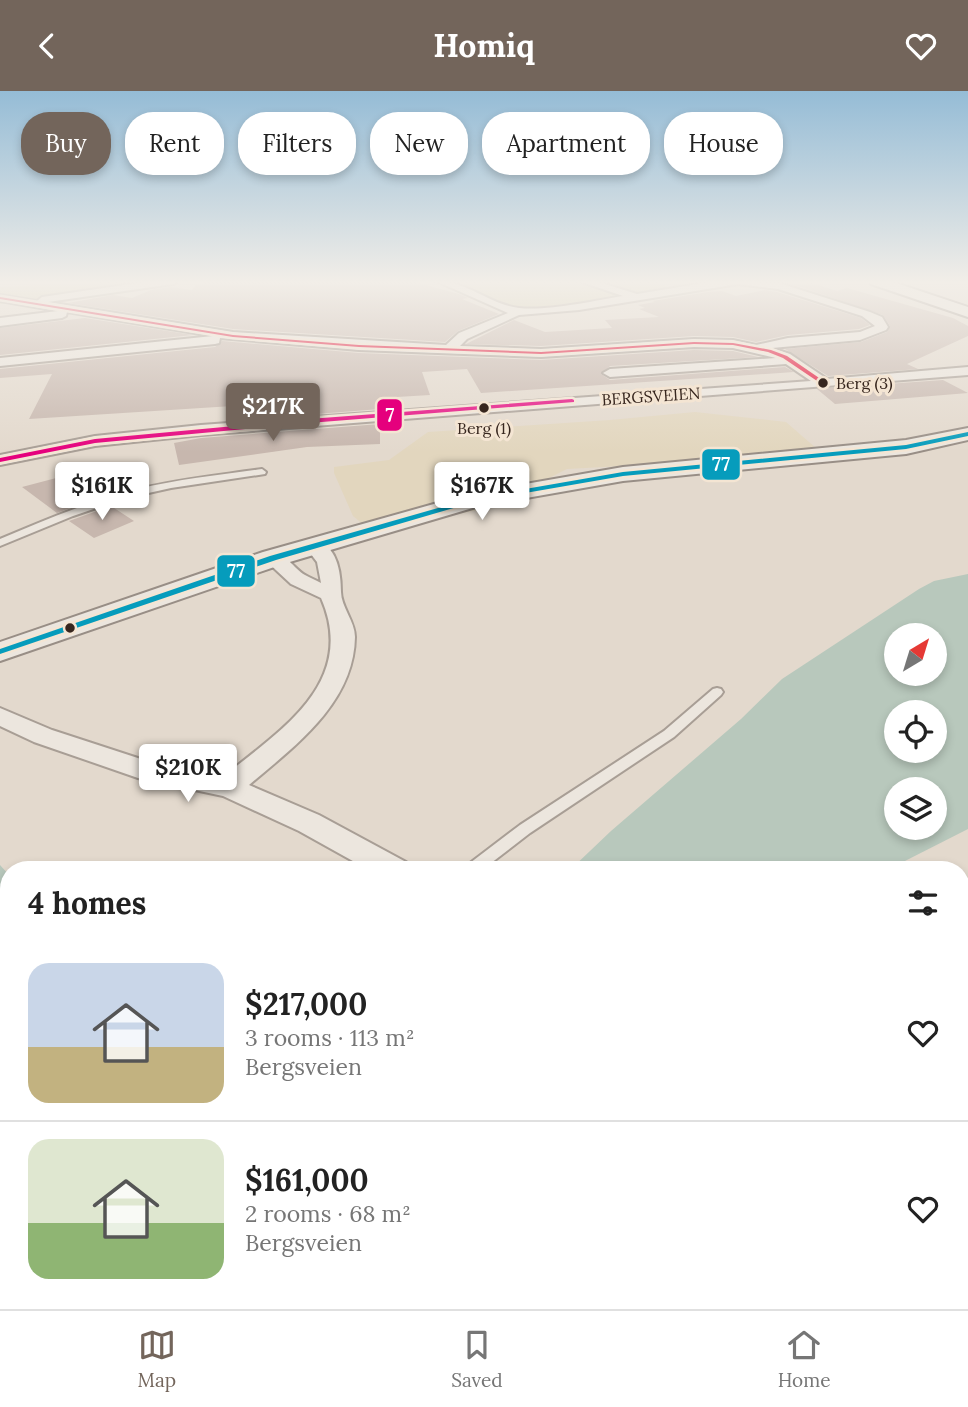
<!DOCTYPE html>
<meta charset="utf-8">
<style>
:root{--surface:#fff;--page:#f2f2f2;--text:#222;--muted:#767676;--line:#e0e0e0;--accent:#73655b}
body{margin:0;font-family:Lora,serif;background:var(--page);color:var(--text);height:100vh;display:flex;flex-direction:column;font-size:26px;white-space:nowrap}
*{box-sizing:border-box;margin:0}
p{font-size:23px;color:var(--muted)}
.icon{flex:none;width:38px;height:38px;fill:none;stroke:currentColor;stroke-width:2;stroke-linecap:round;stroke-linejoin:round}
.map{position:relative;flex:1;overflow:hidden}
.sheet{position:absolute;left:0px;top:770px;width:970px;height:448px;display:flex;flex-direction:column;background:var(--surface);border-radius:28px 28px 0 0;box-shadow:0 4px 10px #0003}
.sheet>*{flex:none}
.banner{position:absolute;left:21px;top:21px;width:928px;height:63px;display:flex;gap:14px}
.needle{width:46px;rotate:38deg}
.tools{position:absolute;left:884px;top:532px;display:grid;gap:14px}
.tools a{display:grid;place-items:center;width:63px;height:63px;border-radius:50%;background:var(--surface);box-shadow:0 4px 10px #0003;font-size:35px}
.price{position:absolute;translate:-50% -60px;padding:0 16px;border-radius:7px;background:#fff;color:#222;font-size:23px;line-height:46px;filter:drop-shadow(0 2px 4px #0008)}
.price::after{content:'';position:absolute;left:50%;top:42px;width:21px;height:16px;margin-left:-10px;background:inherit;clip-path:polygon(0 0,100% 0,50% 100%)}
.price.selected{background:var(--accent);color:#fff}
ul{padding:0;list-style:none}
li{display:flex;align-items:center;gap:21px;height:175px;padding:0 28px}
li+li{border-top:2px solid var(--line)}
li span{display:grid;place-items:center;flex:none;width:196px;height:140px;border-radius:21px;color:#555}
li>.icon{margin-inline-start:auto}
span .icon{width:84px;height:84px;fill:#fffc;stroke-width:1}
li b{font-size:30px}
h2{display:flex;justify-content:space-between;align-items:center;height:84px;padding:0 28px;font-size:30px}
.chip{padding:0 24px;border-radius:28px;background:var(--surface);box-shadow:0 4px 10px #0003;font-size:24px;line-height:63px}
.chip.selected{background:var(--accent);color:#fff}
header{display:flex;justify-content:space-between;align-items:center;height:91px;padding:0 28px;background:var(--accent);color:#fff;font-size:32px;font-weight:700}
.menu{display:flex;justify-content:space-around;align-items:center;height:98px;border-top:2px solid var(--line);background:var(--surface);font-size:19px;color:var(--muted)}
.menu a{display:grid;justify-items:center;gap:4px}
.menu .selected{color:var(--accent)}
.map>svg:first-child{display:block}
.farmland{fill:#e2d6be}
.green{fill:#d5d0af}
.water{fill:#b8c8bc;fill-rule:evenodd}
.building{fill:#c7b7ae}
.lines{fill:none;stroke-linecap:round;stroke-linejoin:round}
.service-casing{stroke:#a89e95;stroke-width:4}
.minor-casing{stroke:#a89e95;stroke-width:4}
.secondary-casing{stroke:#988e86;stroke-width:4}
.service{fill:#ece6de;fill-rule:evenodd}
.minor{fill:#ece6de;fill-rule:evenodd}
.secondary{fill:#ece6de;fill-rule:evenodd}
.bus-1-casing{stroke:#f4e5d3;stroke-width:5}
.bus-2-casing{stroke:#f4e5d3;stroke-width:5}
.bus-3-casing{stroke:#f4e5d3;stroke-width:5}
.bus-1{fill:#069cbc;fill-rule:evenodd}
.bus-2{fill:#e4002b;fill-rule:evenodd}
.bus-3{fill:#e5007d;fill-rule:evenodd}
.bus-dot{fill:#37261e;stroke:#f4e5d3;stroke-width:2.5}
.labels{text-anchor:middle;stroke-width:6;stroke-linejoin:round;paint-order:stroke}
.far-bus-label{font-size:16px;fill:#37261e;stroke:#f4e5d3;text-anchor:start}
.far-street-label{font-size:16px;fill:#37261e;stroke:#f4e5d3}
.line-badge{stroke:#f4e5d3;stroke-width:2.5}
.badge-label{font-size:19px;text-anchor:middle;font-weight:bold;fill:#fff}
</style>
<header><svg class="icon" aria-label="back" viewBox="0 0 24 24"><path d="M15 5l-7 7 7 7"/></svg>Homiq<svg class="icon" aria-label="heart" viewBox="0 0 24 24"><path d="M12 20l-8-8c-3-5 5-10 8-4 3-6 11-1 8 4z"/></svg></header>
<div class="map">
<svg width="968" height="1218" viewBox="0 0 968 1218">
<rect width="100%" height="100%" fill="#e3d9cd"/>
<path class="farmland" d="M695,321L786,331L824,364L567,378L489,417L416,431L364,434L353,425L334,382V376L389,369L428,341L610,329Z
M0,938L9,949V1209H961V1151L968,1152V1218H0Z"/>
<path class="green" d="M98,190H168L0,213V196L99,192Z
M441,190H654L672,198L525,219Z"/>
<path class="water" d="M968,483V738L901,772L879,779H570L611,740L741,628L782,588L919,498L934,490ZM896,544H934V583H896ZM896,621H934V660H896ZM896,698H934V737H896Z
M0,774L9,784V831L0,824Z"/>
<path class="building" d="M206,190H411L459,203L468,207L462,208L499,223L458,240L445,251L233,238L68,212L113,204L132,207L151,199L170,196L192,199L196,193H204Z
M812,192L837,200L847,197L953,227L968,235V245L907,273L918,278L828,285L785,258L861,251L887,241L890,235L883,224L792,193Z
M765,199L777,201L861,227L870,234L859,238L788,244L756,251L733,246L694,245L541,255L466,253L514,229L545,241L612,237L605,229L659,226L639,218L645,217L638,214L655,211L652,210L708,201L722,200L736,205Z
M85,227L193,244L0,264V237Z
M222,250L359,262L541,269L694,259L733,260L758,266L610,275L601,283L610,289L785,276L794,281L481,302L467,278L422,281L430,304L380,307V318L266,327L264,313L29,328L52,283L0,287V278L215,256Z
M943,289L968,302L835,313L817,298Z
M380,333V353L307,356L179,374L174,352L201,347Z
M60,386L97,407L57,422L22,396Z
M111,415L134,430L94,447L69,430Z"/>
<g class="lines">
<g class="service-casing">
<path id="service" d="M262,378L266,381L265,383L171,397L126,407L73,425L0,455V448C45,429 90,410 138,398C179,388 221,384 262,378Z
M717,597L721,598L723,601L721,604L674,646L530,742L482,779H464L466,775L520,734L664,640L713,598Z
M961,842L968,843V857L961,856Z"/>
</g>
<g class="minor-casing">
<path id="minor" d="M151,190H178L173,193L48,211L233,241L446,254L459,242L508,222L436,190C467,190 491,214 519,217C548,220 593,210 623,205L579,190H595L637,203L716,190L779,192L870,221L882,226L888,236L886,239L860,249L772,257L790,263L827,288L968,276V284L201,344L95,355L0,374V364L95,345L201,334L811,290L786,273L610,286L603,282L610,278L776,267L733,257L694,256L541,266L359,259L220,247L219,252L215,253L0,275V267L213,245L67,221L66,225L62,227L0,235V227L58,220L0,210V204L37,210L42,206ZM738,193L778,198L862,225L875,235L860,241L788,247L756,254L733,249L694,248L541,258L460,255L467,248L519,224L579,219Z
M314,448C337,454 341,481 341,501C341,516 355,530 355,546C354,612 295,655 249,694L319,724L406,771L410,779H369L299,740L223,705L138,687L34,651L0,635V617L52,639L150,671L224,685C281,639 358,591 321,507L291,493L263,467L266,463C284,458 292,476 305,484C310,487 316,489 321,492L317,471L304,454Z
M961,1047L968,1049V1089L961,1087Z"/>
</g>
<g class="secondary-casing">
<path id="secondary" d="M869,190H890L968,216V226L871,193Z
M968,337V349L906,363L623,390L476,416L283,473L0,570V551L263,461L473,402L623,376L906,349Z"/>
</g>
<use href="#service" class="service"/>
<use href="#minor" class="minor"/>
<use href="#secondary" class="secondary"/>
<g class="bus-1-casing">
<path id="bus-1" d="M968,341V345L906,358L623,385L474,411L276,469L0,563V558L270,465L473,407L623,381L906,354Z"/>
</g>
<g class="bus-2-casing">
<path id="bus-2" d="M0,206L233,244L359,254L541,261L694,251L733,252L771,259L787,265L828,293L823,294L783,267L768,261L733,254L694,253L541,263L359,256L233,246L0,208Z"/>
</g>
<g class="bus-3-casing">
<path id="bus-3" d="M572,308L574,309V311L309,332L95,352L0,371V367L95,348L309,328Z"/>
</g>
<use href="#bus-1" class="bus-1"/>
<use href="#bus-2" class="bus-2"/>
<use href="#bus-3" class="bus-3"/>
</g>
<linearGradient id="sky" x2="0" y2="1"><stop stop-color="#95bcd6"/><stop offset="0.53" stop-color="#f2eee8"/><stop offset="1" stop-color="#f2eee8" stop-opacity="0"/></linearGradient>
<rect width="968" height="361" fill="url(#sky)"/>
<g class="bus-dot">
<circle cx="823" cy="292" r="6"/>
<circle cx="484" cy="317" r="6"/>
<circle cx="70" cy="537" r="6"/>
</g>
<g class="labels">
<g class="far-bus-label">
<text x="836" y="298">Berg (3)</text>
<text x="484" y="343" text-anchor="middle">Berg (1)</text>
</g>
<g class="far-street-label">
<text transform="translate(651 305) rotate(-4)" y="6">BERGSVEIEN</text>
</g>
</g>
<g class="line-badge">
<rect x="376" y="307" width="27" height="34" rx="7" fill="#e5007d"/>
<rect x="701" y="357" width="40" height="33" rx="7" fill="#069cbc"/>
<rect x="216" y="463" width="40" height="34" rx="7" fill="#069cbc"/>
</g>
<g class="badge-label">
<text x="390" y="331">7</text>
<text x="721" y="380">77</text>
<text x="236" y="487">77</text>
</g>
</svg>
<div class="tools">
<a><svg class="needle" viewBox="-14 -14 28 28"><path d="M0-13l5 13h-10z" fill="#e53935"/><path d="M0 13l5-13h-10z" fill="#767676"/></svg></a>
<a><svg class="icon" aria-label="locate" viewBox="0 0 24 24"><circle cx="12" cy="12" r="6"/><path d="M12 2v4M12 18v4M2 12h4M18 12h4"/></svg></a>
<a><svg class="icon" aria-label="layers" viewBox="0 0 24 24"><path d="M12 4l9 5-9 5-9-5zM3 14l9 5 9-5"/></svg></a>
</div>
<b class="price selected" style="left:273px;top:352px">$217K</b>
<b class="price" style="left:102px;top:431px">$161K</b>
<b class="price" style="left:482px;top:431px">$167K</b>
<b class="price" style="left:188px;top:713px">$210K</b>
<div class="banner">
<a class="chip selected">Buy</a>
<a class="chip">Rent</a>
<a class="chip">Filters</a>
<a class="chip">New</a>
<a class="chip">Apartment</a>
<a class="chip">House</a>
</div>
<section class="sheet">
<h2>4 homes<svg class="icon" aria-label="filters" viewBox="0 0 24 24"><path d="M4 7h16M4 17h16"/><circle cx="9" cy="7" r="2"/><circle cx="15" cy="17" r="2"/></svg></h2>
<ul>
<li><span style="background:linear-gradient(#c9d6e8 60%,#c2b280 0)"><svg class="icon" aria-label="home" viewBox="0 0 24 24"><path d="M3 11l9-7 9 7M6 9v11h12V9"/></svg></span><div><b>$217,000</b><p>3 rooms · 113 m²</p><p>Bergsveien</p></div><svg class="icon" aria-label="heart" viewBox="0 0 24 24"><path d="M12 20l-8-8c-3-5 5-10 8-4 3-6 11-1 8 4z"/></svg></li>
<li><span style="background:linear-gradient(#dfe7d0 60%,#8fb573 0)"><svg class="icon" aria-label="home" viewBox="0 0 24 24"><path d="M3 11l9-7 9 7M6 9v11h12V9"/></svg></span><div><b>$161,000</b><p>2 rooms · 68 m²</p><p>Bergsveien</p></div><svg class="icon" aria-label="heart" viewBox="0 0 24 24"><path d="M12 20l-8-8c-3-5 5-10 8-4 3-6 11-1 8 4z"/></svg></li>
</ul>
</section>
</div>
<nav class="menu">
<a class="selected"><svg class="icon" aria-label="map" viewBox="0 0 24 24"><path d="M3 6l6-2 6 2 6-2v14l-6 2-6-2-6 2zM9 4v14M15 6v14"/></svg>Map</a>
<a><svg class="icon" aria-label="saved" viewBox="0 0 24 24"><path d="M7 4h10v16l-5-4-5 4z"/></svg>Saved</a>
<a><svg class="icon" aria-label="home" viewBox="0 0 24 24"><path d="M3 11l9-7 9 7M6 9v11h12V9"/></svg>Home</a>
</nav>
